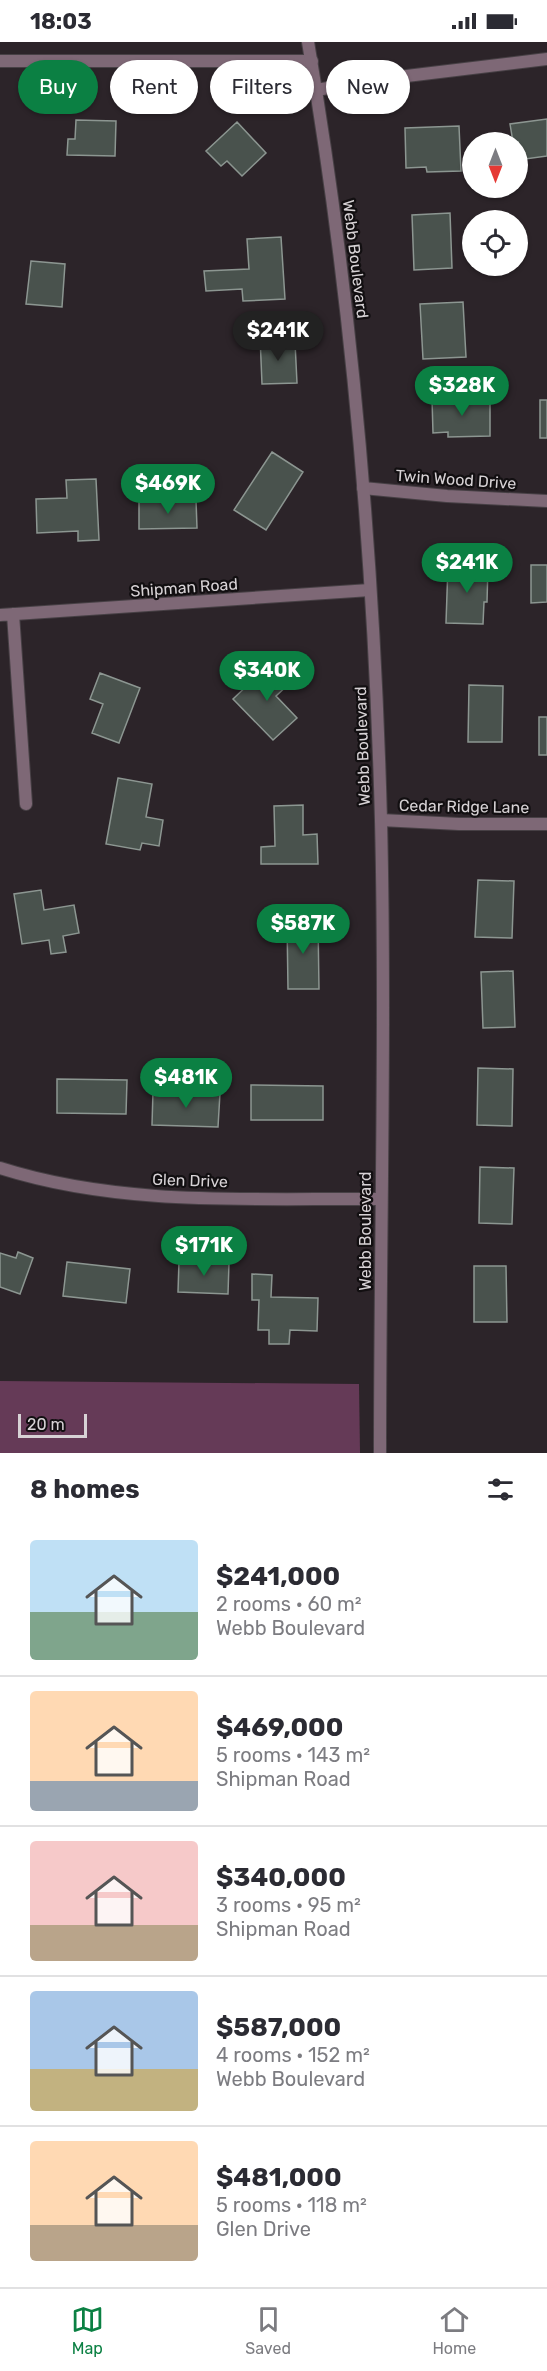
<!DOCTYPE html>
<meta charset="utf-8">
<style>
:root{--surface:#fff;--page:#f2f2f3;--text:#2b2b33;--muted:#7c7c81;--line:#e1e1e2;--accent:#0b8043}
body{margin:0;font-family:Rubik,sans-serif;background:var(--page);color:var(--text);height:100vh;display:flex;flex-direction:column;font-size:22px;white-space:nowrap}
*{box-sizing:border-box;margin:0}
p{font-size:20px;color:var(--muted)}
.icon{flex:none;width:33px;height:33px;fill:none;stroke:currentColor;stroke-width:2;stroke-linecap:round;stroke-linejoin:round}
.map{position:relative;height:1411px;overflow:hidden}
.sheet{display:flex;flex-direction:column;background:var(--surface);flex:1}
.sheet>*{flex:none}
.hud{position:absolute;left:18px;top:18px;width:512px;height:54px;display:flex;gap:12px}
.needle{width:39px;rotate:180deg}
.controls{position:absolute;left:462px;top:90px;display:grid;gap:12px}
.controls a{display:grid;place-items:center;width:66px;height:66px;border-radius:50%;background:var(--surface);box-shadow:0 2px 4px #0004;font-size:30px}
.scale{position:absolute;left:18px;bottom:15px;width:69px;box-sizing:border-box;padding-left:6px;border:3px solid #d7d2d5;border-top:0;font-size:16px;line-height:21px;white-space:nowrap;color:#d7d2d5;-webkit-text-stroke:4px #120f11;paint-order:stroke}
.price{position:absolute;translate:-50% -51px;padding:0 14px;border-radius:21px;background:var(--accent);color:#fff;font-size:20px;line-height:39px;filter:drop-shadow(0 2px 3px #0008)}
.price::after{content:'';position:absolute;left:50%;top:36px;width:18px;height:14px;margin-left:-9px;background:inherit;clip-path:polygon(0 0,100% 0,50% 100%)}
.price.active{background:#222;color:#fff}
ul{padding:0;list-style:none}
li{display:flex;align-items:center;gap:18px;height:150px;padding:0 30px}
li+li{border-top:2px solid var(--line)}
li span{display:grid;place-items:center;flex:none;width:168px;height:120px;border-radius:6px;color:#555}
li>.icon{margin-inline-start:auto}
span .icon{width:72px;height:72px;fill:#fffc;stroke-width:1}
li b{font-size:26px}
h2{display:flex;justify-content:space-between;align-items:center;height:72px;padding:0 30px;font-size:26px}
.chip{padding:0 21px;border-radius:27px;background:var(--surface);box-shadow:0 2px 4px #0004;font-size:21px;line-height:54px}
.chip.active{background:var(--accent);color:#fff}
.status{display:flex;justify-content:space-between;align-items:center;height:42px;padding:0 30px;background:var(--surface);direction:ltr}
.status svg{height:16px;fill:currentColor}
.dock{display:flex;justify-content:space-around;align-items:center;height:84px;border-top:2px solid var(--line);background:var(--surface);font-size:16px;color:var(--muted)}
.dock a{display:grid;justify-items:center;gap:3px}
.dock .active{color:var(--accent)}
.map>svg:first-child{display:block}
.green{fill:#653a57}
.building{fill:#49524d;stroke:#8c9691;stroke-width:1.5}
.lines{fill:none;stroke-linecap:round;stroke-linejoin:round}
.minor-casing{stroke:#474045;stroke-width:14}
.tertiary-casing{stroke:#474045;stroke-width:14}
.minor{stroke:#7e6876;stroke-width:12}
.tertiary{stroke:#7e6876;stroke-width:12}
.labels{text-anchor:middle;stroke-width:4.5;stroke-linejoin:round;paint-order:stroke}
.street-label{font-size:16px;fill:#d7d2d5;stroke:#120f11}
</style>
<div class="status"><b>18:03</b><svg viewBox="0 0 49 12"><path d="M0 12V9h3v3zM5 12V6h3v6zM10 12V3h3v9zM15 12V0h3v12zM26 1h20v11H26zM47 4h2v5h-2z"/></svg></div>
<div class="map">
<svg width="547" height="1411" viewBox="0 0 547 1411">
<rect width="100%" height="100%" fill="#2c2429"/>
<path class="green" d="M0,1339L359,1342L360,1411H0Z"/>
<path class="building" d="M547,77V114L518,118V100H513L510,82Z
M76,78L116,79L115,114L67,113L68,97H75Z
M237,80L266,111L242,134L227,119L221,124L206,109Z
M459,84L461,129L427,130L426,125L406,126L405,86Z
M450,171L452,226L414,228L412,173Z
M281,195L285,257L243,259L242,247L206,249L204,229L249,227L247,197Z
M31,219L65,222L62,265L26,262Z
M463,260L466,315L423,317L420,262Z
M260,294H275V301L295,300L297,341L262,342Z
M432,357H490V394L448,395V390L433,391Z
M540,358H547V396H540Z
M272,410L303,430L266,488L234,468Z
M96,437L99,498L78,499V489L37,491L36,457L67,456L66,438Z
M196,458L197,486L139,487V459Z
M448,523L488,524L487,560H484L483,582L446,581Z
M531,523H547V560L531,561Z
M271,621L290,641L276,654L297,676L273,698L233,657Z
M100,631L140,646L119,701L92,691L103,662L90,657Z
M469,643L503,644L502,700H468Z
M539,675H547V713H539Z
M118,736L152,742L146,775L163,778L159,804L142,801L140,808L106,802Z
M303,763V793L317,792L318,822H261V805L275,804L274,764Z
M478,838L514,839L512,896L475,895Z
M41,848L44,868L74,863L79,891L63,894L66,910L51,912L49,898L22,902L14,852Z
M318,879L319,947H288L287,880Z
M513,929L515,985L483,986L481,930Z
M478,1026L513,1027L512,1084L477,1083Z
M57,1037L127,1038L126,1072L57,1071Z
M251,1043L323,1044V1078H251Z
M153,1049L220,1051L218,1085L152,1083Z
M480,1125L514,1126L512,1182L479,1181Z
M18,1210L33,1216L20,1252L0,1245V1211L16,1216Z
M179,1219L229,1221L228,1252L178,1250Z
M67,1220L130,1227L126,1261L63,1254Z
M474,1224H506L507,1280H474Z
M252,1232L272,1233L271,1255L318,1256L317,1289L290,1288L289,1302H269V1288H258L259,1258H252Z"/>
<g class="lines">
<g class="minor-casing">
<path id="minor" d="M0,19H312
M316,48L390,36L547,17
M363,446L447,454L547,459
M13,572L26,762
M0,573L370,548
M381,778L459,782H547
M0,1126C122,1165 254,1156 381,1157"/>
</g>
<g class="tertiary-casing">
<path id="tertiary" d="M308,0C352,257 374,518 381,778C386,989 380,1200 380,1411"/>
</g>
<use href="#minor" class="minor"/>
<use href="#tertiary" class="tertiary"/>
</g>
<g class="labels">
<g class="street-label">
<text transform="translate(356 217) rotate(83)" y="6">Webb Boulevard</text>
<text transform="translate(456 437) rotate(4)" y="6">Twin Wood Drive</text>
<text transform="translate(184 545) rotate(-4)" y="6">Shipman Road</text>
<text transform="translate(362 704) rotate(-92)" y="6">Webb Boulevard</text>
<text transform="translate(464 764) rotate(1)" y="6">Cedar Ridge Lane</text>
<text transform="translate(190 1138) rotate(2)" y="6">Glen Drive</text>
<text transform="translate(365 1189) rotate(-90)" y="6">Webb Boulevard</text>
</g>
</g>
</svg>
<div class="controls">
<a><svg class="needle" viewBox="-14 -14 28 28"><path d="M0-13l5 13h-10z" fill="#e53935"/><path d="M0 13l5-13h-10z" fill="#7c7c81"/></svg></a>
<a><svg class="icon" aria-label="locate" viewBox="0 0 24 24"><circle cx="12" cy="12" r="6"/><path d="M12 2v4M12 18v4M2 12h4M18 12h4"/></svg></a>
</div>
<div class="scale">20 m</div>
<b class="price active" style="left:278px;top:320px">$241K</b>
<b class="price" style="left:462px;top:375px">$328K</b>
<b class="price" style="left:168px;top:473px">$469K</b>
<b class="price" style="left:467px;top:552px">$241K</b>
<b class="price" style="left:267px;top:660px">$340K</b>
<b class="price" style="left:303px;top:913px">$587K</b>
<b class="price" style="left:186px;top:1067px">$481K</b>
<b class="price" style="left:204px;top:1235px">$171K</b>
<div class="hud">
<a class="chip active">Buy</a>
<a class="chip">Rent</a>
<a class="chip">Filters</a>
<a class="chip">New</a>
</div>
</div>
<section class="sheet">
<h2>8 homes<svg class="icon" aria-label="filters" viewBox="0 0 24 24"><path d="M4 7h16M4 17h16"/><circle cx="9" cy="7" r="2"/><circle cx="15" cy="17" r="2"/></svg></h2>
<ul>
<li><span style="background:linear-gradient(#bfe0f5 60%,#7fa58c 0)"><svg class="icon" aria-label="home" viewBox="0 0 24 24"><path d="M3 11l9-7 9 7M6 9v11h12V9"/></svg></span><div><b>$241,000</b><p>2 rooms · 60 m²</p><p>Webb Boulevard</p></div></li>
<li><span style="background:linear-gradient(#ffd9b3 75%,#9aa5b1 0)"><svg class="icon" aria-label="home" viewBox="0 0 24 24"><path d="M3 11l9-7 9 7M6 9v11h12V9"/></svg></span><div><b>$469,000</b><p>5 rooms · 143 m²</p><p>Shipman Road</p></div></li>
<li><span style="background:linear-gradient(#f6c9c9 70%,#b9a48a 0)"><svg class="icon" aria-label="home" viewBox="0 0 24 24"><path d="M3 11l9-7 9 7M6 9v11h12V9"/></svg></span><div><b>$340,000</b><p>3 rooms · 95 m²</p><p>Shipman Road</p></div></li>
<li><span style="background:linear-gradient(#a9c7e8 65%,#c2b280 0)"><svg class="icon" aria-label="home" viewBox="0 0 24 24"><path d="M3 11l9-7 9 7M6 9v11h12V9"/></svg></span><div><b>$587,000</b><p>4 rooms · 152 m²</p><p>Webb Boulevard</p></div></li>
<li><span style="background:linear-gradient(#ffd9b3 70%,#b9a48a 0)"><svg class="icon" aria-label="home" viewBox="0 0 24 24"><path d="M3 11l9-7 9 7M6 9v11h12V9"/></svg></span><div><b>$481,000</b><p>5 rooms · 118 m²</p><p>Glen Drive</p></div></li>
</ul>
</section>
<nav class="dock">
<a class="active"><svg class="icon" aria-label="map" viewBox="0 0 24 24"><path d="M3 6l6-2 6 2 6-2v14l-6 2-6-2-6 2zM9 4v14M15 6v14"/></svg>Map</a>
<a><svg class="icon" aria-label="saved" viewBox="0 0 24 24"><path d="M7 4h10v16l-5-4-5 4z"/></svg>Saved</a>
<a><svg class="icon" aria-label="home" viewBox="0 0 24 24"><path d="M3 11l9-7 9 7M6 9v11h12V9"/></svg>Home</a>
</nav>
